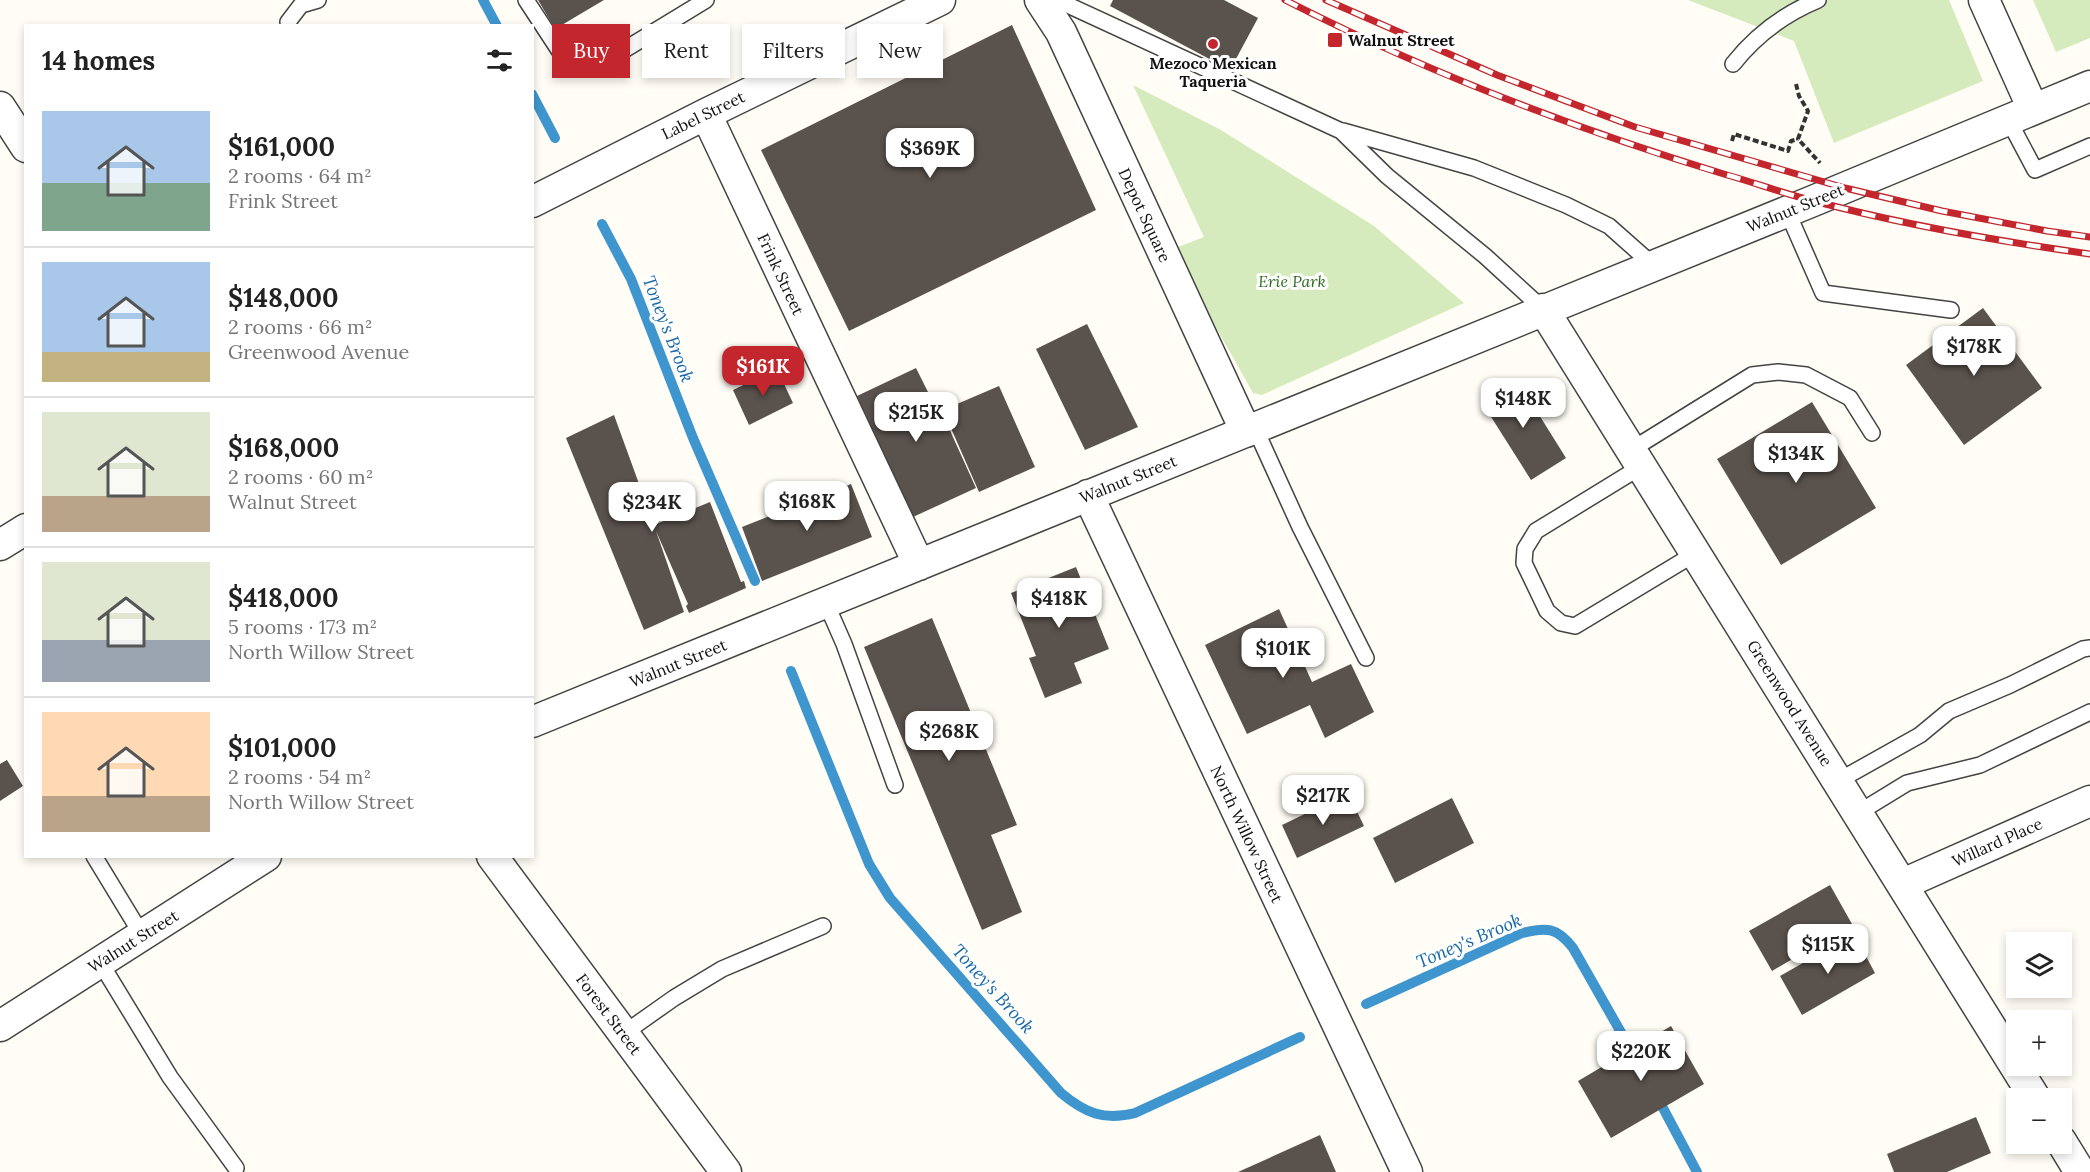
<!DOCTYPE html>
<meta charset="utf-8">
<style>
:root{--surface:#fff;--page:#f2f2f2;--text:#222;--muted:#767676;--line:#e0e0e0;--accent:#c4262e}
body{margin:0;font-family:Lora,serif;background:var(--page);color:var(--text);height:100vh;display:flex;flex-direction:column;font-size:22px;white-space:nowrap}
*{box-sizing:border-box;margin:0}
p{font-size:20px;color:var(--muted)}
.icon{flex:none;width:33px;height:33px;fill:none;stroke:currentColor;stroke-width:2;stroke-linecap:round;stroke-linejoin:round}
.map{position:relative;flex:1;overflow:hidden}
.side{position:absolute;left:24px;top:24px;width:510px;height:834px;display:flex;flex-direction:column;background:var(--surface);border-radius:0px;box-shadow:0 3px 9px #0003}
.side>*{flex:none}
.guide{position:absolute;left:552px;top:24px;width:570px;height:54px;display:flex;gap:12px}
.buttons{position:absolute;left:2006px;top:932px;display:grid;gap:12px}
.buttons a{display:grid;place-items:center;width:66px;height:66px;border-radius:0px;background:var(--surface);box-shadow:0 3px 9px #0003;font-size:30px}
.price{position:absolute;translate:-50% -51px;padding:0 14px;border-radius:12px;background:#fff;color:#222;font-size:20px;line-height:39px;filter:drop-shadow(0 2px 3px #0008)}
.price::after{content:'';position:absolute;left:50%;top:36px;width:18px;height:14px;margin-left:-9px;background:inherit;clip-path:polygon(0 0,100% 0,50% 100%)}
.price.current{background:var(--accent);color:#fff}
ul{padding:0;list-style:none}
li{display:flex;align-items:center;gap:18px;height:150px;padding:0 18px}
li+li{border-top:2px solid var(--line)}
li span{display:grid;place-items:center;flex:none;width:168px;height:120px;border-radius:0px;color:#555}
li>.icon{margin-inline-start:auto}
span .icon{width:72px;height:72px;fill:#fffc;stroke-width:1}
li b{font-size:26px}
h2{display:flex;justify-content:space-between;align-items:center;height:72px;padding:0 18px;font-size:26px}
.pill{padding:0 21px;border-radius:0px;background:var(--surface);box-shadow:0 3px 9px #0003;font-size:21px;line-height:54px}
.pill.current{background:var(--accent);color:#fff}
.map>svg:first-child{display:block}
.green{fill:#d5ebbd}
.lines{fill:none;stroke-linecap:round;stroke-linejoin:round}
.stream{stroke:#3f96cf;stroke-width:10}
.building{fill:#5a524d}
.service-casing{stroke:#444;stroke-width:18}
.minor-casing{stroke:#444;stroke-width:33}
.path{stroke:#333;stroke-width:4;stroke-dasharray:6 3;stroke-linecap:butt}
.service{stroke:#fff;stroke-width:15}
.minor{stroke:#fff;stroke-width:30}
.rail-casing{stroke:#c4262e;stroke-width:7}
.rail{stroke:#fff;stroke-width:4.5;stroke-dasharray:14;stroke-linecap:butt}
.poi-dot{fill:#c4262e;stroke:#fff;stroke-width:2}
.labels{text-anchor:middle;stroke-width:6;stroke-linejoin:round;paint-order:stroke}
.poi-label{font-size:16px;font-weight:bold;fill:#111;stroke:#fff;text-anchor:start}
.street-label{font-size:16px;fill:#111;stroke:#fff}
.park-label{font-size:16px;font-style:italic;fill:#2f6b1f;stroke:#fff}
.water-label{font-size:18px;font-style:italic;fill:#1768a6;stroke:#fff}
</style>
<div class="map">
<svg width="2090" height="1172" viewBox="0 0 2090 1172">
<rect width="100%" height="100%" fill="#fffdf5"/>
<path class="green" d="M1688,0H1949L1983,81L1834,143L1794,41Z
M2033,0H2090V38L2056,52Z
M1133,85L1221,130L1374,226L1464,303L1262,395L1253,393L1214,324L1178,247L1204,237Z"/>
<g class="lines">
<path class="stream" d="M483,0L497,26
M532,94L555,138
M602,224L631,279L693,438L755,581
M791,671L869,864L890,898L1061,1093C1085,1113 1104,1121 1135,1113L1300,1037
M1366,1004L1522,933C1546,927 1557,927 1573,948L1631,1050
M1663,1108L1697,1172"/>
</g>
<path class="building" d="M538,0H604L555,29Z
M1113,0H1224L1258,18L1230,70L1110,6Z
M1012,25L1096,210L849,331L761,150Z
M1983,308L2042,388L1964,445L1906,365Z
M1087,324L1138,427L1085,450L1036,349Z
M916,368L935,406L938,404L976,488L913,517L857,396Z
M777,369L793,403L749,425L733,390Z
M1516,378L1566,458L1531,480L1481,401Z
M999,386L1035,467L979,492L943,410Z
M1812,402L1876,508L1781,565L1717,459Z
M614,415L654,525L710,502L741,582L744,581L746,588L689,613L686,606L688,604L656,531L684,612L644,630L566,438Z
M851,484L872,537L762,581L742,527Z
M1076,567L1109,649L1074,663L1082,683L1045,698L1029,658L1036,656L1011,593Z
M1279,609L1312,682L1351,664L1374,712L1325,738L1310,705L1247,734L1205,645Z
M932,618L1017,825L991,835L1022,912L982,930L864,647Z
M7,760L23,786L0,801V764Z
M1348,793L1364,826L1297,858L1282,825Z
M1452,798L1474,843L1395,883L1373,838Z
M1830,885L1852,924L1772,971L1749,931Z
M1854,934L1875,973L1802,1015L1780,976Z
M1671,1026L1704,1084L1611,1138L1578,1081Z
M1976,1117L1991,1153L1947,1172H1894L1887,1154Z
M1320,1135L1336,1172H1238Z"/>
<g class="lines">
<g class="service-casing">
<path id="service" d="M526,0L566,61L589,66L624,50L706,0
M1057,0L1341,131L1387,176L1485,256L1543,309
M289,26L288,22L301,5L318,0
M1733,64C1756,35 1784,14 1818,0
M2008,119L2035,170L2090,146
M1343,131L1474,168L1566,205L1609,226L1653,265
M1787,211L1823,293L1951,310
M1255,428L1300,527L1366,658
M1631,450L1752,375L1778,372L1806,375L1850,398L1872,433
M1642,466L1536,531L1525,549L1524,563L1547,611L1561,623L1575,626L1696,553
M826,603L844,644L895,785
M1838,781L1920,735L1949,711L2010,685L2083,649L2090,648
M1858,813L1907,783L1980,765L2090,712
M94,856L142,935
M100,962L170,1077L236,1168
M623,1034L674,998L722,969L823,926"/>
</g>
<g class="minor-casing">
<path id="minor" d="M1040,0L1061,32L1246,432
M1984,0L2033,109
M0,107L26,147
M706,114L919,565
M532,202L706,114L940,0
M1543,309L2035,1098
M1088,495L1407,1172
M0,545L26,529
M532,722L1813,201L2090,86
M492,856L726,1172
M1903,884L2090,801
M0,1026L266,856
M2061,1141L2080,1172"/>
</g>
<path class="path" d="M1796,84L1799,96L1808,111L1798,139L1820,163
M1732,141L1734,134L1788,151L1791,141L1798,139"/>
<use href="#service" class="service"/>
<use href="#minor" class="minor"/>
<g class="rail-casing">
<path id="rail" d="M1285,0C1426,72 1575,129 1727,175C1756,183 1785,194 1814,201C1904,225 1997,241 2090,254
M1326,0L1497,75L1635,127L1845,188L1942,211L2047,231L2090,237"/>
</g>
<use href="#rail" class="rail"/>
</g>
<g class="poi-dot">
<rect x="1327" y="32" width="16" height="16" rx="3"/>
<circle cx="1213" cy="44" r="6"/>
</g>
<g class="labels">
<g class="poi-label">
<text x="1348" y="46">Walnut Street</text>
<text x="1213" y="69" text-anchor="middle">Mezoco Mexican<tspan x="1213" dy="18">Taqueria</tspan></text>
</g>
<g class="street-label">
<text transform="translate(703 115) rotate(-26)" y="6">Label Street</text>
<text transform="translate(1795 208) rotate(-22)" y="6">Walnut Street</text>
<text transform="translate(1145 215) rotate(65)" y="6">Depot Square</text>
<text transform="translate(781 274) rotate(65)" y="6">Frink Street</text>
<text transform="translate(1128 479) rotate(-22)" y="6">Walnut Street</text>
<text transform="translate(678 663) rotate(-22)" y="6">Walnut Street</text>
<text transform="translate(1790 703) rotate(58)" y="6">Greenwood Avenue</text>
<text transform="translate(1247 834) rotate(65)" y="6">North Willow Street</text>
<text transform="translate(1997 842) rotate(-24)" y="6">Willard Place</text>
<text transform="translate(133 941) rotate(-32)" y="6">Walnut Street</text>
<text transform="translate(609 1014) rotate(53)" y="6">Forest Street</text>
</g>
<g class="park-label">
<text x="1292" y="287">Erie Park</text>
</g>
<g class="water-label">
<text transform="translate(668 329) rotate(69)" y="6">Toney's Brook</text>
<text transform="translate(1469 941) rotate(-23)" y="6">Toney's Brook</text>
<text transform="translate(993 989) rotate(48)" y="6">Toney's Brook</text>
</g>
</g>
</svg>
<div class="buttons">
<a><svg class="icon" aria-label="layers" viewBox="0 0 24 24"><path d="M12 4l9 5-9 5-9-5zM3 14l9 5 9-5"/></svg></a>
<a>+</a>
<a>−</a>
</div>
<b class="price" style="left:930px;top:179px">$369K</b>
<b class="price" style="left:1974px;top:377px">$178K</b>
<b class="price current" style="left:763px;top:397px">$161K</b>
<b class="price" style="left:1523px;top:429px">$148K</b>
<b class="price" style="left:916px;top:443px">$215K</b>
<b class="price" style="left:1796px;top:484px">$134K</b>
<b class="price" style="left:807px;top:532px">$168K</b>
<b class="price" style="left:652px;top:533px">$234K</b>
<b class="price" style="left:1059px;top:629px">$418K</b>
<b class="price" style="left:1283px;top:679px">$101K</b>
<b class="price" style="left:949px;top:762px">$268K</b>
<b class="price" style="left:1323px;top:826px">$217K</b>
<b class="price" style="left:1828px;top:975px">$115K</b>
<b class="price" style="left:1641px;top:1082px">$220K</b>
<div class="guide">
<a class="pill current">Buy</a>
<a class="pill">Rent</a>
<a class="pill">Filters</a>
<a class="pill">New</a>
</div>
<section class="side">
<h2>14 homes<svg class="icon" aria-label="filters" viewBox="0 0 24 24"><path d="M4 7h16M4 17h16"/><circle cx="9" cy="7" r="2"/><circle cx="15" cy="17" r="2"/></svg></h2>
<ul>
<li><span style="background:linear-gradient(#a9c7e8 60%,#7fa58c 0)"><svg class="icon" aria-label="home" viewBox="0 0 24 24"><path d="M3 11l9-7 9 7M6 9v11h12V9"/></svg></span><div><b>$161,000</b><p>2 rooms · 64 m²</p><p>Frink Street</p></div></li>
<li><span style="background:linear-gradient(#a9c7e8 75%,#c2b280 0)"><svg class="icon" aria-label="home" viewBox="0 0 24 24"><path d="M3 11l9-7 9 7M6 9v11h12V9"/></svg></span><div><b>$148,000</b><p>2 rooms · 66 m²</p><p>Greenwood Avenue</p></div></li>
<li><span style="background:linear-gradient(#dfe7d0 70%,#b9a48a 0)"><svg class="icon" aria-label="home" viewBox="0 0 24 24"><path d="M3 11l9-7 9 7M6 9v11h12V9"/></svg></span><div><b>$168,000</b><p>2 rooms · 60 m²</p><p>Walnut Street</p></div></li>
<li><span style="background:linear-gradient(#dfe7d0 65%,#9aa5b1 0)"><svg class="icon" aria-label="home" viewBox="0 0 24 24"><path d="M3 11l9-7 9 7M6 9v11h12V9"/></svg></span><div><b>$418,000</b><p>5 rooms · 173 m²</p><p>North Willow Street</p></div></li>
<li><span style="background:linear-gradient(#ffd9b3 70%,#b9a48a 0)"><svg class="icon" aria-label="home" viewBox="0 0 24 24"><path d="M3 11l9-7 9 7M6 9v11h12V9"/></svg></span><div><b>$101,000</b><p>2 rooms · 54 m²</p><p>North Willow Street</p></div></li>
</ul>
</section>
</div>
